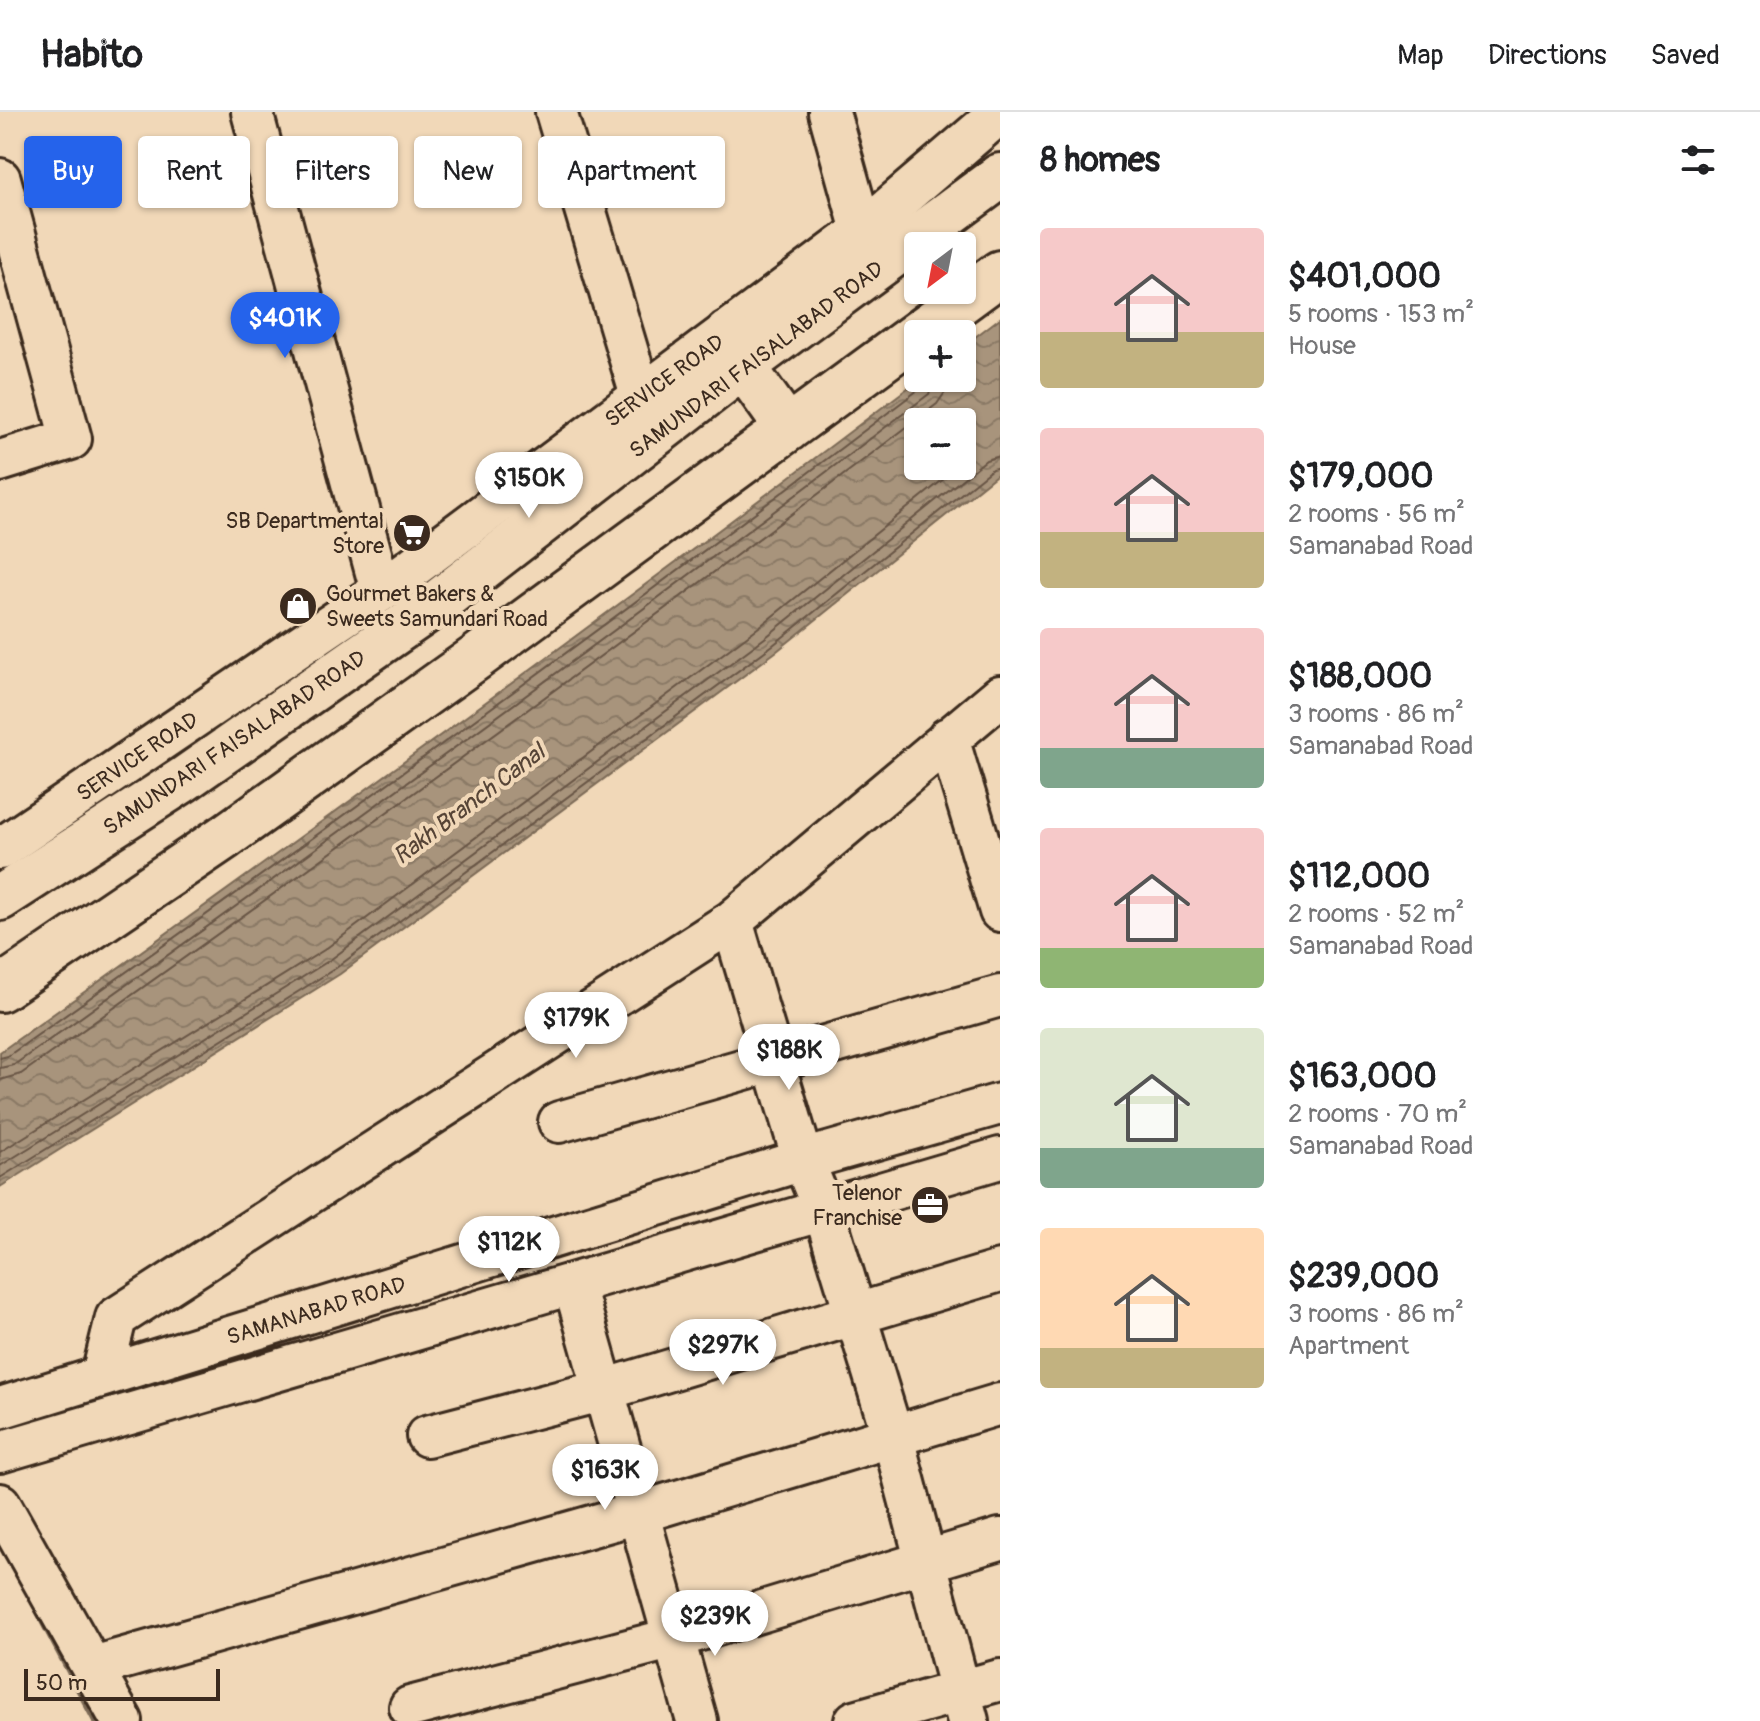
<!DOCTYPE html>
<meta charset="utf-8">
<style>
:root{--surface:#fff;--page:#f6f6f6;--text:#202124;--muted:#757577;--line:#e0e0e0;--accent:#2563eb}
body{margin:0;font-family:Pangolin,sans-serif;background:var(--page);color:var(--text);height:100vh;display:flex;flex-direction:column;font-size:30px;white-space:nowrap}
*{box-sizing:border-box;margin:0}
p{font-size:26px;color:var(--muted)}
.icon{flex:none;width:44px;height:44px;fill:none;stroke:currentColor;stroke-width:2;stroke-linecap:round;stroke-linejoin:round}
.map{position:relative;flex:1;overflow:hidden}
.side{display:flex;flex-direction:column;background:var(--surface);width:760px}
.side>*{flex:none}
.hud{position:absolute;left:24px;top:24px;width:760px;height:72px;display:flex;gap:16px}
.needle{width:52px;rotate:212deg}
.fabs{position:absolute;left:904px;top:120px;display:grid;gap:16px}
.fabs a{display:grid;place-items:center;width:72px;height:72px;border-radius:8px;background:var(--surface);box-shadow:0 2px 6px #0004;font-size:40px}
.scale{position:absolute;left:24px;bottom:20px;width:196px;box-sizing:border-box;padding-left:8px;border:4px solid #3b2a1e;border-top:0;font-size:22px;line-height:28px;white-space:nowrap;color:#3b2a1e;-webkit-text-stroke:6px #f1d8b8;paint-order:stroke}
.price{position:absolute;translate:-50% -68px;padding:0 18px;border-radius:28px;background:#fff;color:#222;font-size:26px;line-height:52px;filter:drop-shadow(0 2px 4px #0008)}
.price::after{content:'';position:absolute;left:50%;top:48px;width:24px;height:18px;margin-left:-12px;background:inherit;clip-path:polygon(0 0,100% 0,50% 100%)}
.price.current{background:var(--accent);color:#fff}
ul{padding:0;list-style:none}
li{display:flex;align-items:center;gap:24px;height:200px;padding:0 40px}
li span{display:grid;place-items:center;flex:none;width:224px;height:160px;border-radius:8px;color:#555}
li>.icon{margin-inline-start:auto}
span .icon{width:96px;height:96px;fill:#fffc;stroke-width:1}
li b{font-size:34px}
h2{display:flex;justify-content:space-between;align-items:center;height:96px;padding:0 40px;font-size:34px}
.chip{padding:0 28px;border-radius:8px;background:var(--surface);box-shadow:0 2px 6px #0004;font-size:28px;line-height:72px}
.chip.current{background:var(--accent);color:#fff}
header{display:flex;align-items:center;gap:48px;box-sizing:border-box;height:112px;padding:0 40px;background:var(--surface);border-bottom:2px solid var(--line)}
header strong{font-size:38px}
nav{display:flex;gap:44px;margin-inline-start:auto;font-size:28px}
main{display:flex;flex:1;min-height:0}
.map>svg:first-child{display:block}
.water{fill:url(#water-waves);stroke:#7c6a56;stroke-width:2;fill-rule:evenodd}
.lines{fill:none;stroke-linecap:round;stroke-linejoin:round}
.shore{stroke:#675444;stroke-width:2}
.stream{stroke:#7c6a56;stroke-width:8}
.minor-casing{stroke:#3b2a1e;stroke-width:46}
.major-casing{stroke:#3b2a1e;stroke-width:50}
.minor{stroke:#f1d8b8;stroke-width:40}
.major{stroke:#f1d8b8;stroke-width:44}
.labels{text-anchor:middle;stroke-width:8;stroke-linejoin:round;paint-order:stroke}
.street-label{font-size:22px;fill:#3b2a1e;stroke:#f1d8b8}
.poi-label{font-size:22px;fill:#3b2a1e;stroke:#f1d8b8;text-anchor:end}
.water-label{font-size:24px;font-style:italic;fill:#564436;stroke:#f1d8b8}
</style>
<header>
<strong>Habito</strong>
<nav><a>Map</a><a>Directions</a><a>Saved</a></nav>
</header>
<main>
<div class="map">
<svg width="1000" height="1609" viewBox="0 0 1000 1609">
<defs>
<pattern id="water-waves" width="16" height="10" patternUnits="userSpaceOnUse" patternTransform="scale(2)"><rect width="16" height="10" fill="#a8947c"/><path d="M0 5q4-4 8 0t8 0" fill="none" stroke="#8a7965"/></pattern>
</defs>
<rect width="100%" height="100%" fill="#f1d8b8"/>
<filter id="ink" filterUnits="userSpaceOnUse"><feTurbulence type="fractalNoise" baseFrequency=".0125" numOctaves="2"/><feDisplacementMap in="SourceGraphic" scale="16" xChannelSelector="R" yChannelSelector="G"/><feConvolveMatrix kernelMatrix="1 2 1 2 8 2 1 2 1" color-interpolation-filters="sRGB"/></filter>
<g filter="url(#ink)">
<path class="water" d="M1000,206V360L777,539L340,862L0,1075V940C310,720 618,496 921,266H962V235ZM918,310H962V354H918Z"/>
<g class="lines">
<path class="shore" d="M0,946L8,944C316,726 621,503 922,275L926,266
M0,956L14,953C322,734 628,512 929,282L936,266
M0,968L21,962C329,744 636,522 937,292L946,279L948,266
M0,1040L324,838L759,515L960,354
M0,1054L330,848L766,525L986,348L1000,344
M0,1066L336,856L773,533L992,357L1000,355"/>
<path class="stream" d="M43,1509L96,1609"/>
<g class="minor-casing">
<path id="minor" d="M252,0L381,479
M556,0L641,284
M829,0L862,119
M0,67L71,327L0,349
M948,626L1000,799
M0,737L381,479L862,119L1000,1
M732,809L803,1048L824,1099L892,1322L968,1609
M559,1010L1000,884
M574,1173L697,1609
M102,1263L116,1206L732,809L1000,584
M0,1296L803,1048L1000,992
M427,1324L604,1278L1000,1159
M0,1340L1000,1046
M0,1392L122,1609
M93,1555L638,1401L1000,1292
M410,1595L674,1526L1000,1427
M855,1609L1000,1568"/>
</g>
<g class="major-casing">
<path id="major" d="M728,221L743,254L788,317
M0,786L183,668L437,491L743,254L1000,64
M0,877L226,724L477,545L1000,161"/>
</g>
<use href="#minor" class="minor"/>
<use href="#major" class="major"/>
</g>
</g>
<defs>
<g id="supermarket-disc" transform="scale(2)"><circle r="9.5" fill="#3b2a1e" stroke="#f1d8b8"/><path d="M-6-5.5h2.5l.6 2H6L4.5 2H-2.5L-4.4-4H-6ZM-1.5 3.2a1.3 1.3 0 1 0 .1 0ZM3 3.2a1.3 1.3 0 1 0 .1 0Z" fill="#fff"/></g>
<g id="shop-disc" transform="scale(2)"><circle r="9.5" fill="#3b2a1e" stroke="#f1d8b8"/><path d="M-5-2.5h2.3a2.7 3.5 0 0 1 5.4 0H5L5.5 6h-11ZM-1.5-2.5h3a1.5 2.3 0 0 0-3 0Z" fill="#fff"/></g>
<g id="office-disc" transform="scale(2)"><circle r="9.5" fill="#3b2a1e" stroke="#f1d8b8"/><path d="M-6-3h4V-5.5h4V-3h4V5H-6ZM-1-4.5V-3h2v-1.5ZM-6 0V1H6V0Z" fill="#fff"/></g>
</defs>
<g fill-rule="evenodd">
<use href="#supermarket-disc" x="412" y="421"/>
<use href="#shop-disc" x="298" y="494"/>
<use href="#office-disc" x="930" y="1093"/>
</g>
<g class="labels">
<g class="street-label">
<text transform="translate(756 247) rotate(-37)" y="8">SAMUNDARI FAISALABAD ROAD</text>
<text transform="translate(664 268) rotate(-36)" y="8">SERVICE ROAD</text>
<text transform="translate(234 630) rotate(-34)" y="8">SAMUNDARI FAISALABAD ROAD</text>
<text transform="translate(137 644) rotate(-34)" y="8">SERVICE ROAD</text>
<text transform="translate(316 1198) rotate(-17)" y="8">SAMANABAD ROAD</text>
</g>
<g class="poi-label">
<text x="384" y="416">SB Departmental<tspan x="384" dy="25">Store</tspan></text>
<text x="326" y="489" text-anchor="start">Gourmet Bakers &amp;<tspan x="326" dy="25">Sweets Samundari Road</tspan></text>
<text x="902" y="1088">Telenor<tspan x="902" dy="25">Franchise</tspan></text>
</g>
<g class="water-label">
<text transform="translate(469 692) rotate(-37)" y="8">Rakh Branch Canal</text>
</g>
</g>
</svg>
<div class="fabs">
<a><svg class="needle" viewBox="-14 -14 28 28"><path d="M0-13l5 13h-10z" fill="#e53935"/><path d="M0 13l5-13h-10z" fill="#757577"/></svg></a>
<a>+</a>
<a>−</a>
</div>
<div class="scale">50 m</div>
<b class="price current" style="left:285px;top:248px">$401K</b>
<b class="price" style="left:529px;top:408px">$150K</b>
<b class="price" style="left:576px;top:948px">$179K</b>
<b class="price" style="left:789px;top:980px">$188K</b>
<b class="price" style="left:509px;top:1172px">$112K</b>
<b class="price" style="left:723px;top:1275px">$297K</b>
<b class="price" style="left:605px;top:1400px">$163K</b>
<b class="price" style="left:715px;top:1546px">$239K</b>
<div class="hud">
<a class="chip current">Buy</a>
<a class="chip">Rent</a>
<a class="chip">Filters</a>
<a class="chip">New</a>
<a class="chip">Apartment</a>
</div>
</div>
<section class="side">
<h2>8 homes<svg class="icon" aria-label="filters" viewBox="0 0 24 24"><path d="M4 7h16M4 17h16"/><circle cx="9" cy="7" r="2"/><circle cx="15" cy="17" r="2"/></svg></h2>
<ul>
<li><span style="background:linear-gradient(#f6c9c9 65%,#c2b280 0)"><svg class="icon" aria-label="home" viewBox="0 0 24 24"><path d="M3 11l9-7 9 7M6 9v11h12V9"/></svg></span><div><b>$401,000</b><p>5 rooms · 153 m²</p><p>House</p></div></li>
<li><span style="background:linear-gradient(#f6c9c9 65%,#c2b280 0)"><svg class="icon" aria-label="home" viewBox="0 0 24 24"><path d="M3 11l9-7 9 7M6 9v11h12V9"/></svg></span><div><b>$179,000</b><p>2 rooms · 56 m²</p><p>Samanabad Road</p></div></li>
<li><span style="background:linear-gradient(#f6c9c9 75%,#7fa58c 0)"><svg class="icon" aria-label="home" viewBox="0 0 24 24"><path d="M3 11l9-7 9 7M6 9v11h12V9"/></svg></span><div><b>$188,000</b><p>3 rooms · 86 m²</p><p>Samanabad Road</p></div></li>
<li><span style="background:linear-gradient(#f6c9c9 75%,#8fb573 0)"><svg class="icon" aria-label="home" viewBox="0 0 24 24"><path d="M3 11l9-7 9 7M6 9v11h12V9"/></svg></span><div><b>$112,000</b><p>2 rooms · 52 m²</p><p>Samanabad Road</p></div></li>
<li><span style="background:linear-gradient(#dfe7d0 75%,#7fa58c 0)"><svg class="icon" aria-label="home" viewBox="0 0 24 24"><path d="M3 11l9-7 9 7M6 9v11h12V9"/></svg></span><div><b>$163,000</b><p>2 rooms · 70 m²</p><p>Samanabad Road</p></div></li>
<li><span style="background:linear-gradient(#ffd9b3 75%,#c2b280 0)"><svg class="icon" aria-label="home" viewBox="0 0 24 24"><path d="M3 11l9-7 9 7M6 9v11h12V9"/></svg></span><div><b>$239,000</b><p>3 rooms · 86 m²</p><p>Apartment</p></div></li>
</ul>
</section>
</main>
